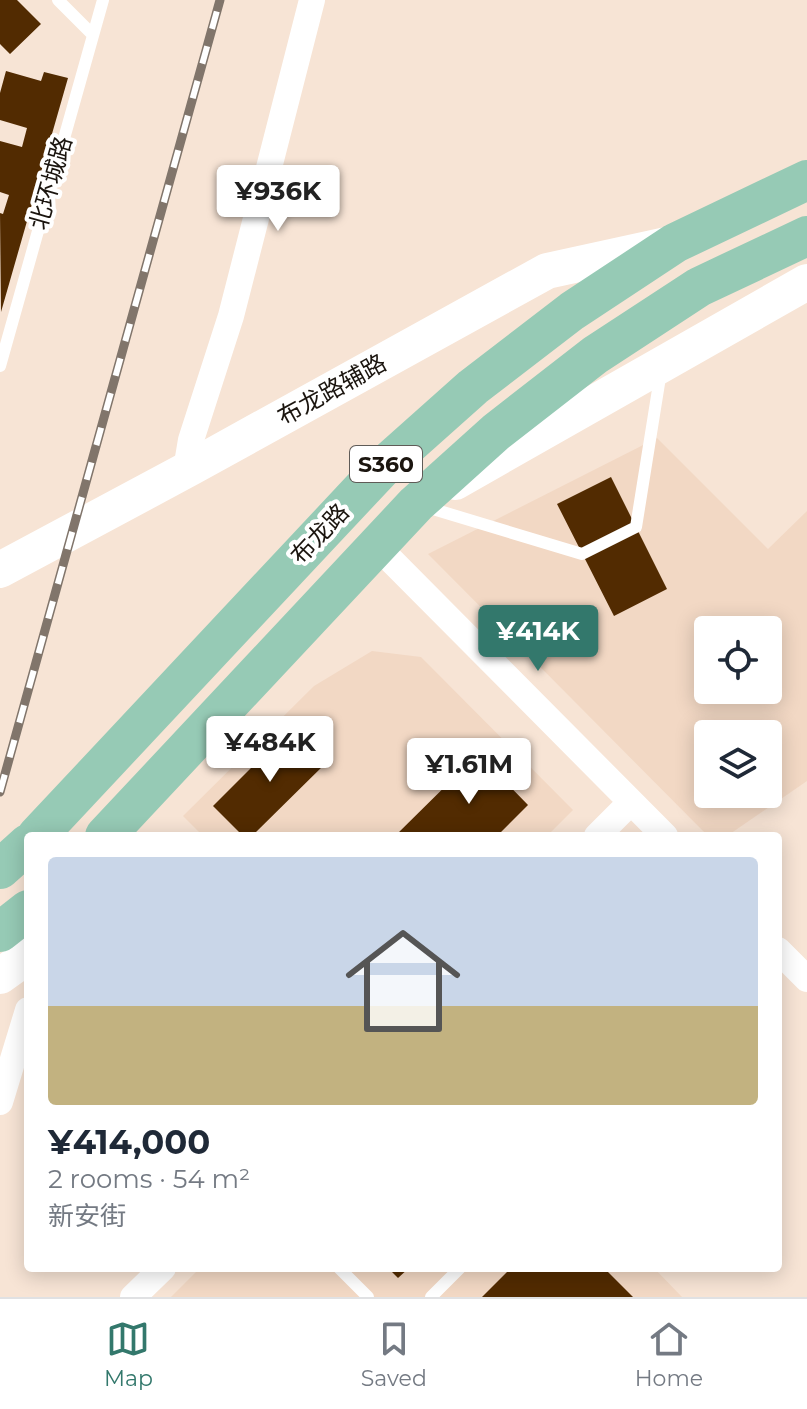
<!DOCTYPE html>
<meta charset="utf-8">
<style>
:root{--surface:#fff;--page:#f6f6f7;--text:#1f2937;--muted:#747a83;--line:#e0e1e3;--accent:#33786c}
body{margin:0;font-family:Montserrat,"Noto Sans SC",sans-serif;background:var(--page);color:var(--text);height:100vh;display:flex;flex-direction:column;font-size:30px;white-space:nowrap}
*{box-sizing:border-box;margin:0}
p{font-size:26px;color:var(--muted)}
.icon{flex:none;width:44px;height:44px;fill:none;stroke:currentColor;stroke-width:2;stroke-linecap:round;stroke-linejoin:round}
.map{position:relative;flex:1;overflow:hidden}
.drawer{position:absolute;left:24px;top:832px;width:758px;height:440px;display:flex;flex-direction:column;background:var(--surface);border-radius:8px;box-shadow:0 4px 20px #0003}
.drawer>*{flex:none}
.buttons{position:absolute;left:694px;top:616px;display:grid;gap:16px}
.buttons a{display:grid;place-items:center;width:88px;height:88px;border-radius:8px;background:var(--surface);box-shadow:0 4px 20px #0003;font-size:40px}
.price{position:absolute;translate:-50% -68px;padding:0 18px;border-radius:8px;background:#fff;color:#222;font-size:26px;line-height:52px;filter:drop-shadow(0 2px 4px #0008)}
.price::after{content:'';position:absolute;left:50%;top:48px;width:24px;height:18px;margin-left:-12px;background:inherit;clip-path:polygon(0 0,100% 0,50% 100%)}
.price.active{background:var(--accent);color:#fff}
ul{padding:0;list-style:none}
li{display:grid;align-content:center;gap:16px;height:424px;padding:0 24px}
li+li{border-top:2px solid var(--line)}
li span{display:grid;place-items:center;height:248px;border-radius:8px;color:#555}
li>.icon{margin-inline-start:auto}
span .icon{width:144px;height:144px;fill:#fffc;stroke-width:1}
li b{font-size:34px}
.dock{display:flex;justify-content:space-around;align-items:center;height:112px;border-top:2px solid var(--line);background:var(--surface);font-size:22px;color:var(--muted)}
.dock a{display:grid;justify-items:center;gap:4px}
.dock .active{color:var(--accent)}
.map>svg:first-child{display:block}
.built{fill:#f2d8c4;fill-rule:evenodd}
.building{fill:#522b01}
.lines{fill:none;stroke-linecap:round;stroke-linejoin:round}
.lane{stroke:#fff;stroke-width:12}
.street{stroke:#fff;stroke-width:26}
.secondary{stroke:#fff;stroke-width:36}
.primary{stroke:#96cab5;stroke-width:40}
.rail-casing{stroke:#81756b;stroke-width:9}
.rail{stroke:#fff;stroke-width:6;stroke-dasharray:18;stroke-linecap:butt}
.labels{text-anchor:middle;stroke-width:8;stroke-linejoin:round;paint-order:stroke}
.shield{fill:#fff;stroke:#5f5b57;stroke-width:2}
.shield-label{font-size:22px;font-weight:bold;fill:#1b150f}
.street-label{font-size:24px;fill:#1b150f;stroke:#fff}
</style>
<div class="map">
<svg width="807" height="1297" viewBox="0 0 807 1297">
<rect width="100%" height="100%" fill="#f7e4d5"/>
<path class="built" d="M657,438L768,549L807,511V781L727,836H708L428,554ZM708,630H768V690H708ZM708,734H768V794H708Z
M372,651L421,657L573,810L547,836H203L183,816L314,686Z
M200,1268H654L682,1297H171Z"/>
<path class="building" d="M0,0H17L41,24L10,54L0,44Z
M6,71L41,81L44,72L68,78L1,312L0,213L3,214L9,195L0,192V141L22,147L27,128L0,120V93Z
M611,477L667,589L614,616L557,504Z
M292,727L327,762L252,836H243L213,806Z
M478,754L528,805L497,836H395Z
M388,1268H409L398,1278Z
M511,1268H604L633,1297H482Z"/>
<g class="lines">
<path class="lane" d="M58,0L93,35
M0,366L103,0
M423,506L582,554L636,527L661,371
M339,1268L368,1297
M431,1297L460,1268"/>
<path class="street" d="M192,467L188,458L191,440L231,316L312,0
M377,546L665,836
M597,836L631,802
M778,950L807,979
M0,1102L28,1010
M133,1297L163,1268"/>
<path class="secondary" d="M455,482L807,282
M0,570L192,467L547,271L666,245
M0,976L28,956"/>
<path class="primary" d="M37,836L381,469L473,387L572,311L675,243L807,180
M105,836L416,504L496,432L595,355L699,287L807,236
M0,869L28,844
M0,932L28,910"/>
<g class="rail-casing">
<path id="rail" d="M0,792L220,0"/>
</g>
<use href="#rail" class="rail"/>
</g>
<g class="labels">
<rect class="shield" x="350" y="446" width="72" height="36" rx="6"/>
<g class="shield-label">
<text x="386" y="472">S360</text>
</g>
<g class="street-label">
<text transform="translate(51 183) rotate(-74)" y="8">北环城路</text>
<text transform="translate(332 390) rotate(-29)" y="8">布龙路辅路</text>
<text transform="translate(320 534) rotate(-47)" y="8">布龙路</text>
</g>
</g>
</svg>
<div class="buttons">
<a><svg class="icon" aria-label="locate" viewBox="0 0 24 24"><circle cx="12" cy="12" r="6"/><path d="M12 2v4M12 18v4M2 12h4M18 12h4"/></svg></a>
<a><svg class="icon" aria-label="layers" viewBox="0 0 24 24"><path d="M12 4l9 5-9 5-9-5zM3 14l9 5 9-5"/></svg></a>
</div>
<b class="price" style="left:278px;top:233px">¥936K</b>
<b class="price active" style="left:538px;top:673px">¥414K</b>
<b class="price" style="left:270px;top:784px">¥484K</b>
<b class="price" style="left:469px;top:806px">¥1.61M</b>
<section class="drawer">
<ul>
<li><span style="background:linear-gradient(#c9d6e8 60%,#c2b280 0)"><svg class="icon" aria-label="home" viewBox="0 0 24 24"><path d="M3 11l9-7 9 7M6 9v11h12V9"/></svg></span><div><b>¥414,000</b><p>2 rooms · 54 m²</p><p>新安街</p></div></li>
</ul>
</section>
</div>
<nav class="dock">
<a class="active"><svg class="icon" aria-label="map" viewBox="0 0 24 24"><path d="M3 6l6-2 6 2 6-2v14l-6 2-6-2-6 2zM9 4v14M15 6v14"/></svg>Map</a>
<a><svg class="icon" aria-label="saved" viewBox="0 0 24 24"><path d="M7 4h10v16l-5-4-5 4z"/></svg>Saved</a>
<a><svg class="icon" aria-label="home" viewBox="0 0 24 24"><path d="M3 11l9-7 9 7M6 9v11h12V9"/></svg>Home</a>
</nav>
